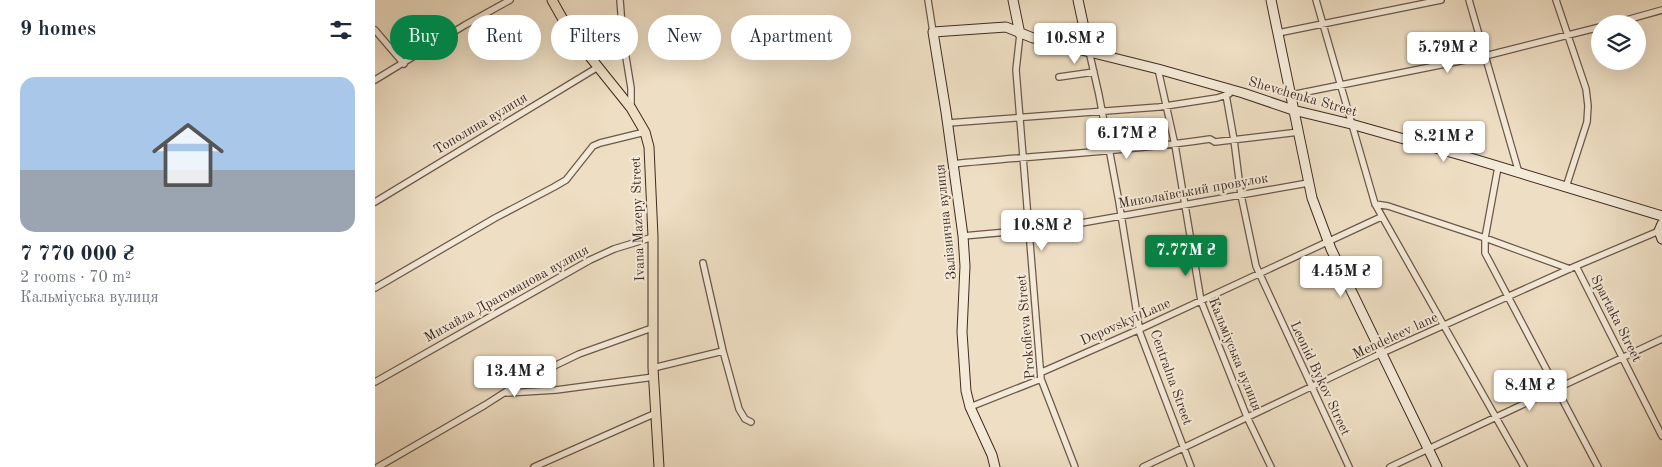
<!DOCTYPE html>
<meta charset="utf-8">
<style>
:root{--surface:#fff;--page:#f2f2f3;--text:#1f2937;--muted:#747a83;--line:#e0e1e3;--accent:#0b8043}
body{margin:0;font-family:"Old Standard TT",serif;background:var(--page);color:var(--text);height:100vh;display:flex;flex-direction:column;font-size:19px;white-space:nowrap}
*{box-sizing:border-box;margin:0}
p{font-size:16px;color:var(--muted)}
.icon{flex:none;width:28px;height:28px;fill:none;stroke:currentColor;stroke-width:2;stroke-linecap:round;stroke-linejoin:round}
.map{position:relative;flex:1;overflow:hidden}
.details{display:flex;flex-direction:column;background:var(--surface);width:375px}
.details>*{flex:none}
.top-card{position:absolute;left:15px;top:15px;width:475px;height:45px;display:flex;gap:10px}
.buttons{position:absolute;left:1216px;top:15px;display:grid;gap:10px}
.buttons a{display:grid;place-items:center;width:55px;height:55px;border-radius:50%;background:var(--surface);box-shadow:0 5px 20px #0002;font-size:25px}
.price{position:absolute;translate:-50% -42px;padding:0 11px;border-radius:5px;background:#fff;color:#222;font-size:16px;line-height:32px;filter:drop-shadow(0 1px 2px #0008)}
.price::after{content:'';position:absolute;left:50%;top:30px;width:15px;height:11px;margin-left:-8px;background:inherit;clip-path:polygon(0 0,100% 0,50% 100%)}
.price.selected{background:var(--accent);color:#fff}
ul{padding:0;list-style:none}
li{display:grid;align-content:center;gap:10px;height:265px;padding:0 20px}
li+li{border-top:1px solid var(--line)}
li span{display:grid;place-items:center;height:155px;border-radius:15px;color:#555}
li>.icon{margin-inline-start:auto}
span .icon{width:90px;height:90px;fill:#fffc;stroke-width:1}
li b{font-size:21px}
h2{display:flex;justify-content:space-between;align-items:center;height:60px;padding:0 20px;font-size:21px}
.chip{padding:0 18px;border-radius:22px;background:var(--surface);box-shadow:0 5px 20px #0002;font-size:18px;line-height:45px}
.chip.selected{background:var(--accent);color:#fff}
main{display:flex;flex:1;min-height:0}
.map>svg:first-child{display:block}
.lines{fill:none;stroke-linecap:round;stroke-linejoin:round}
.street-casing{stroke:#6c574a;stroke-width:8}
.secondary-casing{stroke:#402a22;stroke-width:11}
.primary-casing{stroke:#402a22;stroke-width:11}
.street{stroke:#f4ead8;stroke-width:5.5}
.secondary{stroke:#f4ead8;stroke-width:9}
.primary{stroke:#eedec3;stroke-width:9}
.labels{text-anchor:middle;stroke-width:4;stroke-linejoin:round;paint-order:stroke}
.street-label{font-size:14px;fill:#402a22;stroke:#f4ead8}
</style>
<main>
<section class="details">
<h2>9 homes<svg class="icon" aria-label="filters" viewBox="0 0 24 24"><path d="M4 7h16M4 17h16"/><circle cx="9" cy="7" r="2"/><circle cx="15" cy="17" r="2"/></svg></h2>
<ul>
<li><span style="background:linear-gradient(#a9c7e8 60%,#9aa5b1 0)"><svg class="icon" aria-label="home" viewBox="0 0 24 24"><path d="M3 11l9-7 9 7M6 9v11h12V9"/></svg></span><div><b>7 770 000 ₴</b><p>2 rooms · 70 m²</p><p>Кальміуська вулиця</p></div></li>
</ul>
</section>
<div class="map">
<svg width="1287" height="467" viewBox="0 0 1287 467">
<rect width="100%" height="100%" fill="#eedec3"/>
<filter id="stains"><feTurbulence type="fractalNoise" baseFrequency=".004" numOctaves="4"/><feColorMatrix values="0 0 0 0 .2 0 0 0 0 .09 0 0 0 0 .02 0 0 0 .5 -.17"/></filter>
<radialGradient id="worn" r=".72"><stop offset=".6" stop-color="#630" stop-opacity="0"/><stop offset="1" stop-color="#630" stop-opacity=".3"/></radialGradient>
<g class="lines">
<g class="street-casing">
<path id="street" d="M245,0L248,39L256,88V108
M553,0L558,32
M941,0L1000,204L1149,467
M1094,0L1144,173
M1181,0L1211,89L1213,106L1212,122L1191,187
M1237,24L1287,10
M0,30L29,64
M903,33L1066,0
M645,34L641,70L666,379L700,467
M714,51L724,95L744,202L765,333L816,467
M783,69L800,145L826,301L872,417L896,467
M684,77L719,72
M0,80L90,25L135,0
M851,95L859,140L866,195L881,266L974,467
M916,95L1110,56L1225,27
M573,123L784,107L842,98L854,94
M578,164C664,155 750,152 835,139L840,142L924,132
M1123,167L1110,238V253L1223,467
M0,202L223,67
M1000,204L1013,206L1110,238L1195,269
M588,236L678,228L933,183
M328,263L348,351
M1201,266L1287,436
M0,288L120,218L179,187L191,180L218,146L225,143L270,132
M278,368L348,351L364,409L370,419L376,422
M667,372L765,329L1006,217
M0,382L215,260L239,249L278,237
M132,393L181,390L279,377
M595,407L666,379
M3,467L110,405L146,382L204,354L277,328
M159,467L281,413
M768,467L1007,353L1201,266L1284,231
M1015,467L1287,339"/>
</g>
<g class="secondary-casing">
<path id="secondary" d="M638,0L645,34
M703,0L714,51
M896,0L937,198L956,249L1062,467
M1287,224L1284,231L1287,239
M620,467L617,455L595,407L591,391L587,332L590,266L588,236L571,112L558,32L631,27L658,38L783,69L868,93L918,110L976,124L1089,156L1287,216"/>
</g>
<g class="primary-casing">
<path id="primary" d="M177,0L195,32L256,108L270,132L274,147L278,237V368L284,467"/>
</g>
<use href="#street" class="street"/>
<use href="#secondary" class="secondary"/>
<use href="#primary" class="primary"/>
</g>
<g class="labels">
<g class="street-label">
<text transform="translate(928 96) rotate(16)" y="5">Shevchenka Street</text>
<text transform="translate(105 123) rotate(-31)" y="5">Тополина вулиця</text>
<text transform="translate(818 190) rotate(-10)" y="5">Миколаївський провулок</text>
<text transform="translate(262 219) rotate(-92)" y="5">Ivana Mazepy Street</text>
<text transform="translate(570 222) rotate(-96)" y="5">Залізнична вулиця</text>
<text transform="translate(131 293) rotate(-29)" y="5">Михайла Драгоманова вулиця</text>
<text transform="translate(1242 318) rotate(63)" y="5">Spartaka Street</text>
<text transform="translate(750 321) rotate(-24)" y="5">Depovskyi Lane</text>
<text transform="translate(650 327) rotate(-95)" y="5">Prokofieva Street</text>
<text transform="translate(1020 335) rotate(-25)" y="5">Mendeleev lane</text>
<text transform="translate(861 354) rotate(68)" y="5">Кальміуська вулиця</text>
<text transform="translate(797 377) rotate(70)" y="5">Centralna Street</text>
<text transform="translate(946 378) rotate(65)" y="5">Leonid Bykov Street</text>
</g>
</g>
<rect width="100%" height="100%" filter="url(#stains)"/>
<rect width="100%" height="100%" fill="url(#worn)"/>
</svg>
<div class="buttons">
<a><svg class="icon" aria-label="layers" viewBox="0 0 24 24"><path d="M12 4l9 5-9 5-9-5zM3 14l9 5 9-5"/></svg></a>
</div>
<b class="price" style="left:700px;top:65px">10.8M ₴</b>
<b class="price" style="left:1073px;top:74px">5.79M ₴</b>
<b class="price" style="left:752px;top:160px">6.17M ₴</b>
<b class="price" style="left:1069px;top:163px">8.21M ₴</b>
<b class="price" style="left:667px;top:252px">10.8M ₴</b>
<b class="price selected" style="left:811px;top:277px">7.77M ₴</b>
<b class="price" style="left:966px;top:298px">4.45M ₴</b>
<b class="price" style="left:140px;top:398px">13.4M ₴</b>
<b class="price" style="left:1155px;top:412px">8.4M ₴</b>
<div class="top-card">
<a class="chip selected">Buy</a>
<a class="chip">Rent</a>
<a class="chip">Filters</a>
<a class="chip">New</a>
<a class="chip">Apartment</a>
</div>
</div>
</main>
